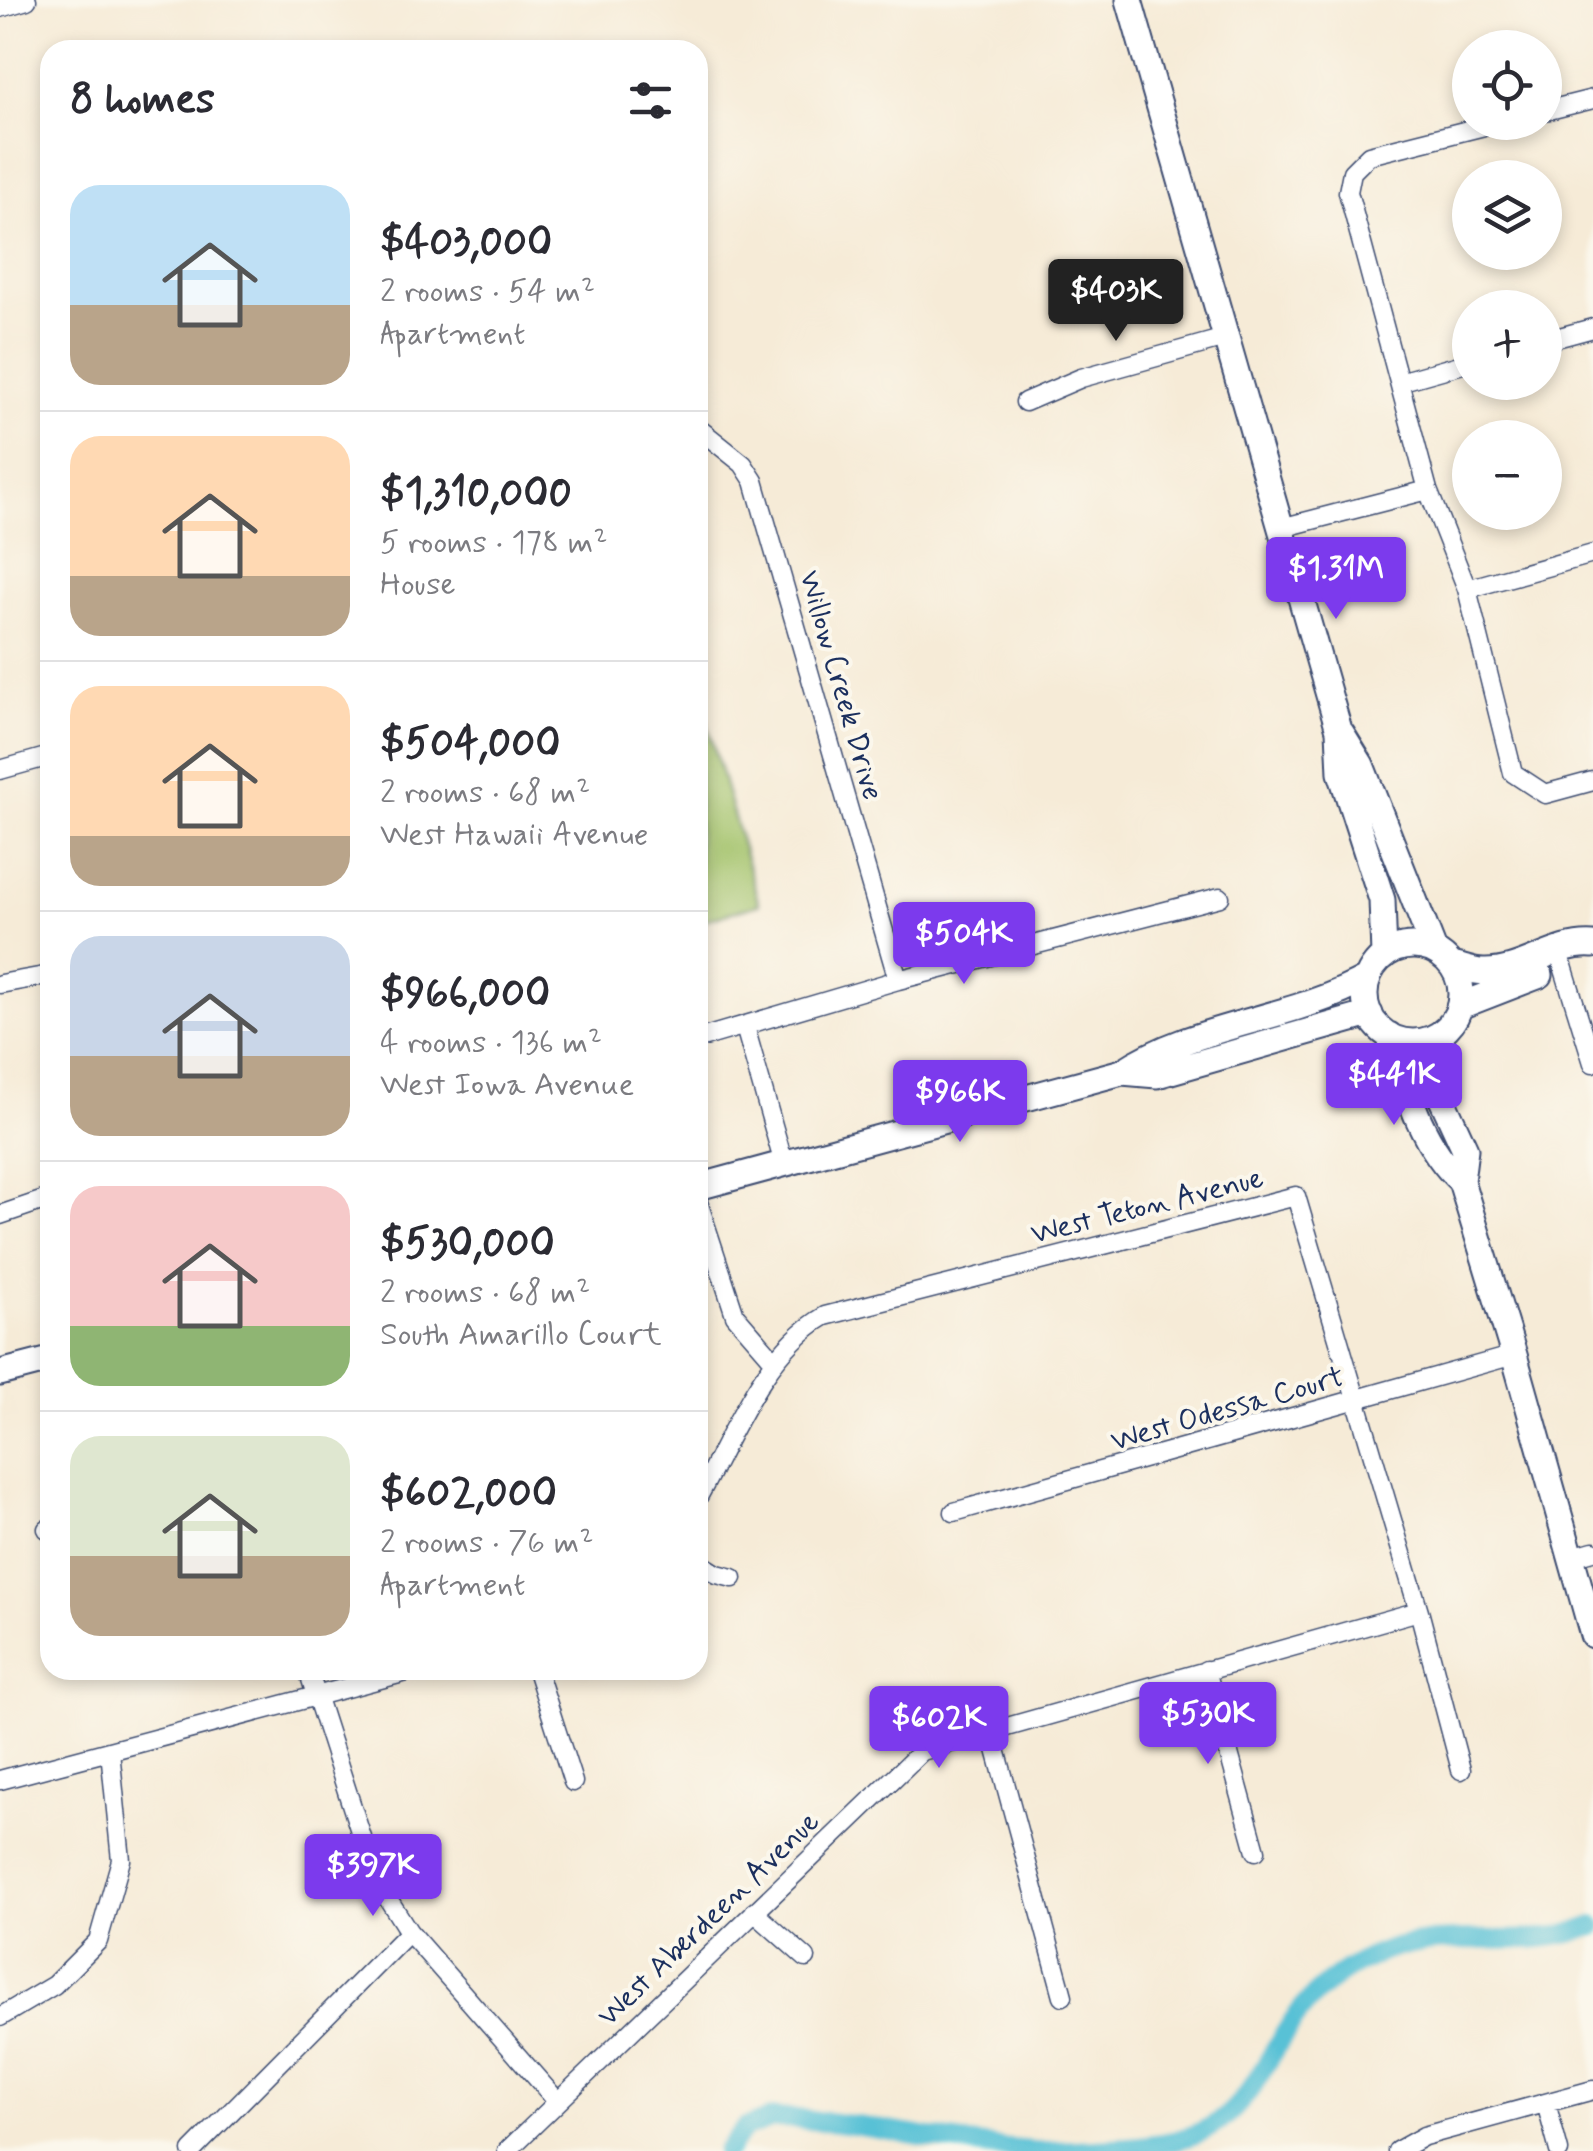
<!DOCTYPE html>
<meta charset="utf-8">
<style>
:root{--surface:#fff;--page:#f2f2f3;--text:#2b2b33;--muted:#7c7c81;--line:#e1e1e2;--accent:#7c3aed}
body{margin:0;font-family:Mynerve,sans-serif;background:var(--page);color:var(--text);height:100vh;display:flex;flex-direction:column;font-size:38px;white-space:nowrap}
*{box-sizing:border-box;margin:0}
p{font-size:32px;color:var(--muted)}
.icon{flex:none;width:55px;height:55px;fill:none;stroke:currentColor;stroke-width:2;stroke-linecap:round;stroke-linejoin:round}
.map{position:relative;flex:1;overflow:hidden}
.details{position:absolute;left:40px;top:40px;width:668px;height:1640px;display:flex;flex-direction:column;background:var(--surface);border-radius:30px;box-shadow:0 5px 15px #0003}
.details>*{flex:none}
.buttons{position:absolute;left:1452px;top:30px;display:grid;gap:20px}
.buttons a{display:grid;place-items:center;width:110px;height:110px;border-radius:50%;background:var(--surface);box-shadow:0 5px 15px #0003;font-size:50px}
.price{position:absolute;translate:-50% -85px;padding:0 22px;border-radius:10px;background:var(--accent);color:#fff;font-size:32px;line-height:65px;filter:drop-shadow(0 2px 5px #0008)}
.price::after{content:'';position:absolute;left:50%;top:60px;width:30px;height:22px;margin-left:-15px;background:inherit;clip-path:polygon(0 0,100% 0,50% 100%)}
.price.selected{background:#222;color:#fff}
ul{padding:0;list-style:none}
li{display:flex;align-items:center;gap:30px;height:250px;padding:0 30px}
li+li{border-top:2px solid var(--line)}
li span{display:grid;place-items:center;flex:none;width:280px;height:200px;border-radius:30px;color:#555}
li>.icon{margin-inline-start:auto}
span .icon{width:120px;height:120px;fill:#fffc;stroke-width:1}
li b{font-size:42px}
h2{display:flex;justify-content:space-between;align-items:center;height:120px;padding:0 30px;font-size:42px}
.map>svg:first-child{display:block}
.green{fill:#a3c26a;stroke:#5f7864;stroke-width:2.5}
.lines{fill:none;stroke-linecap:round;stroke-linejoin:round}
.canal{stroke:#59c1d6;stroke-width:20}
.street-casing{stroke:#3c4b70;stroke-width:21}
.secondary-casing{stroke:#3c4b70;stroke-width:29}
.street{stroke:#fff;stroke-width:18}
.secondary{stroke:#fff;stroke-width:25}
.labels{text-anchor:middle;stroke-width:8;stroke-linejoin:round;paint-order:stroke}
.street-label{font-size:30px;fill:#1b2f5e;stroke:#fbf7ec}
</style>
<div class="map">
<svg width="1593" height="2151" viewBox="0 0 1593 2151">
<rect width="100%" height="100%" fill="#fbf7ec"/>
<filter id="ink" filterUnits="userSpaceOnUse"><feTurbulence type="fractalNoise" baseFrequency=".01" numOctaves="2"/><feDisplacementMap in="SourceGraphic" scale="20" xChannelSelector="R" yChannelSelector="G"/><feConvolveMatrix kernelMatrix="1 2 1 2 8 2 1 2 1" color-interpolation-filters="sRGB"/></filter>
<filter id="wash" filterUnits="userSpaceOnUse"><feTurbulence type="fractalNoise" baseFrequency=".0048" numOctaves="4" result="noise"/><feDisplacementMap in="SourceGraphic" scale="40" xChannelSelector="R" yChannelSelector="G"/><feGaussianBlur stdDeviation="2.25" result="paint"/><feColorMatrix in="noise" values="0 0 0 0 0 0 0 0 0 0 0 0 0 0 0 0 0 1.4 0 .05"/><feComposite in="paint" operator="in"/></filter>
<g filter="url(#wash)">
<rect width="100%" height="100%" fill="#f6ebd7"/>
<path class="green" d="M698,692L759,904L698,922Z"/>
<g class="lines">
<path class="canal" d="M726,2151L745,2128L773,2118C861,2120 948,2146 1036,2151C1066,2151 1096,2149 1126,2147C1159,2144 1192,2141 1220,2121C1255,2095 1270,2052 1295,2018C1314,1991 1342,1970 1371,1957C1442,1923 1521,1955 1593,1926"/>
</g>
</g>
<g filter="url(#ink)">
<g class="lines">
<g class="street-casing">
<path id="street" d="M0,8L27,0
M1545,111L1593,99
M1500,122L1369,155L1352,172L1348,192L1428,490L1467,589L1513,773L1545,794L1593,781
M1545,341L1593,328
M1399,382L1470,362
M1025,402L1081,378L1225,338
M698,428L743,464L754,481L898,980
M1281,528L1428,490
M1467,589L1593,554
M0,770L50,756
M1563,966L1593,1063
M0,984L50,975
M745,1027L784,1164
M698,1039L898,980L1220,897
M698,1202L735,1315L774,1360
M0,1215L50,1198
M698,1497C732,1436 763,1352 825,1316L1296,1196L1419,1611L1461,1770
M954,1512L1514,1355
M47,1529L50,1528
M1572,1557L1593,1551
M698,1562L717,1574L733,1578
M308,1670L375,1878L409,1932L557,2101
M537,1670L573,1782
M1206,1670L1256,1851
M991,1731L1063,1996
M0,1780L414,1670
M754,1912L806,1958
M0,2017L54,1985L98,1941L121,1860L110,1751
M1546,2103L1559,2151
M192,2151L409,1932
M507,2151L922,1751L1419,1611
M1397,2151L1424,2136L1593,2090"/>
</g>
<g class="secondary-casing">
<path id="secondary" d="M1129,0L1339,730L1341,773L1382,900L1384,956
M1342,734L1361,765L1434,950
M1365 994a48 48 0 1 1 96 0a48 48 0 1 1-96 0Z
M1452,965C1462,967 1473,972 1484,972C1523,973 1555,942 1593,945
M1460,1006L1540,975
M1442,1033L1437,1072L1440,1095L1465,1149L1461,1181L1514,1355L1593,1635
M1389,1035C1405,1085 1421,1146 1461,1181
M1122,1072L1157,1075L1370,1014
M698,1187L1122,1072C1195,1023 1291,1021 1368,978
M0,1373L50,1360"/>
</g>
<use href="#street" class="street"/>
<use href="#secondary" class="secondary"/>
</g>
</g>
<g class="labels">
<g class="street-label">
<text transform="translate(842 685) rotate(74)" y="10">Willow Creek Drive</text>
<text transform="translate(1147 1205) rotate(-14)" y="10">West Teton Avenue</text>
<text transform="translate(1227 1408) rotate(-16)" y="10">West Odessa Court</text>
<text transform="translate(708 1918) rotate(-44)" y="10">West Aberdeen Avenue</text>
</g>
</g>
</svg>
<div class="buttons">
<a><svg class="icon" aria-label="locate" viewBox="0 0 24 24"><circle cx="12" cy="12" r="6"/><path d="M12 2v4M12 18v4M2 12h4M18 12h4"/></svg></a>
<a><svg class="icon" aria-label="layers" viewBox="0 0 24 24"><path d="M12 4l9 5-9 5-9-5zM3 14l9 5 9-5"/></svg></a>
<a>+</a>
<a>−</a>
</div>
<b class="price selected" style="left:1116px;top:344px">$403K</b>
<b class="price" style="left:1336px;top:622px">$1.31M</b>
<b class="price" style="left:964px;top:987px">$504K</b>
<b class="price" style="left:1394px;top:1128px">$441K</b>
<b class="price" style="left:960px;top:1145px">$966K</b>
<b class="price" style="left:1208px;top:1767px">$530K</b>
<b class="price" style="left:939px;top:1771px">$602K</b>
<b class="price" style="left:373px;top:1919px">$397K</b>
<section class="details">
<h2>8 homes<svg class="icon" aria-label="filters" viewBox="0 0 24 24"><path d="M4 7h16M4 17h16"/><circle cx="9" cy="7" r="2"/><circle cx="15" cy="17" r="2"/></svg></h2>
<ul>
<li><span style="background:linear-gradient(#bfe0f5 60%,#b9a48a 0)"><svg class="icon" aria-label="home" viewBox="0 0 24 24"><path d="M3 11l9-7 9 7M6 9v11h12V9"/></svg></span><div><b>$403,000</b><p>2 rooms · 54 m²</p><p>Apartment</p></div></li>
<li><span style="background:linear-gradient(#ffd9b3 70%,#b9a48a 0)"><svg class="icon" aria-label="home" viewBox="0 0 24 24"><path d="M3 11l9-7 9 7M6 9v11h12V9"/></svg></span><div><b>$1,310,000</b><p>5 rooms · 178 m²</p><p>House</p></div></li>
<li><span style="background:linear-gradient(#ffd9b3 75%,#b9a48a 0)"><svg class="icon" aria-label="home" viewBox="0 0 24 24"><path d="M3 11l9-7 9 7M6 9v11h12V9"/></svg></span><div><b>$504,000</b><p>2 rooms · 68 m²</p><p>West Hawaii Avenue</p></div></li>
<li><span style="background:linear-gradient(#c9d6e8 60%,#b9a48a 0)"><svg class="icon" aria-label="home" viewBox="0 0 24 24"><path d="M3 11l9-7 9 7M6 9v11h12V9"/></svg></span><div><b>$966,000</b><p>4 rooms · 136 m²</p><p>West Iowa Avenue</p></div></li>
<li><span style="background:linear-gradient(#f6c9c9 70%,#8fb573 0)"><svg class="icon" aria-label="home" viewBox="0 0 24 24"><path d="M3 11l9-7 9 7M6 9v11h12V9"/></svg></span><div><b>$530,000</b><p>2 rooms · 68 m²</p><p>South Amarillo Court</p></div></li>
<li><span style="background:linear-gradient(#dfe7d0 60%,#b9a48a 0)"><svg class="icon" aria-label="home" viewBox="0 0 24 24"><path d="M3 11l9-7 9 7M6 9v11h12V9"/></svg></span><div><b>$602,000</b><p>2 rooms · 76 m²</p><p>Apartment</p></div></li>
</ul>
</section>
</div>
